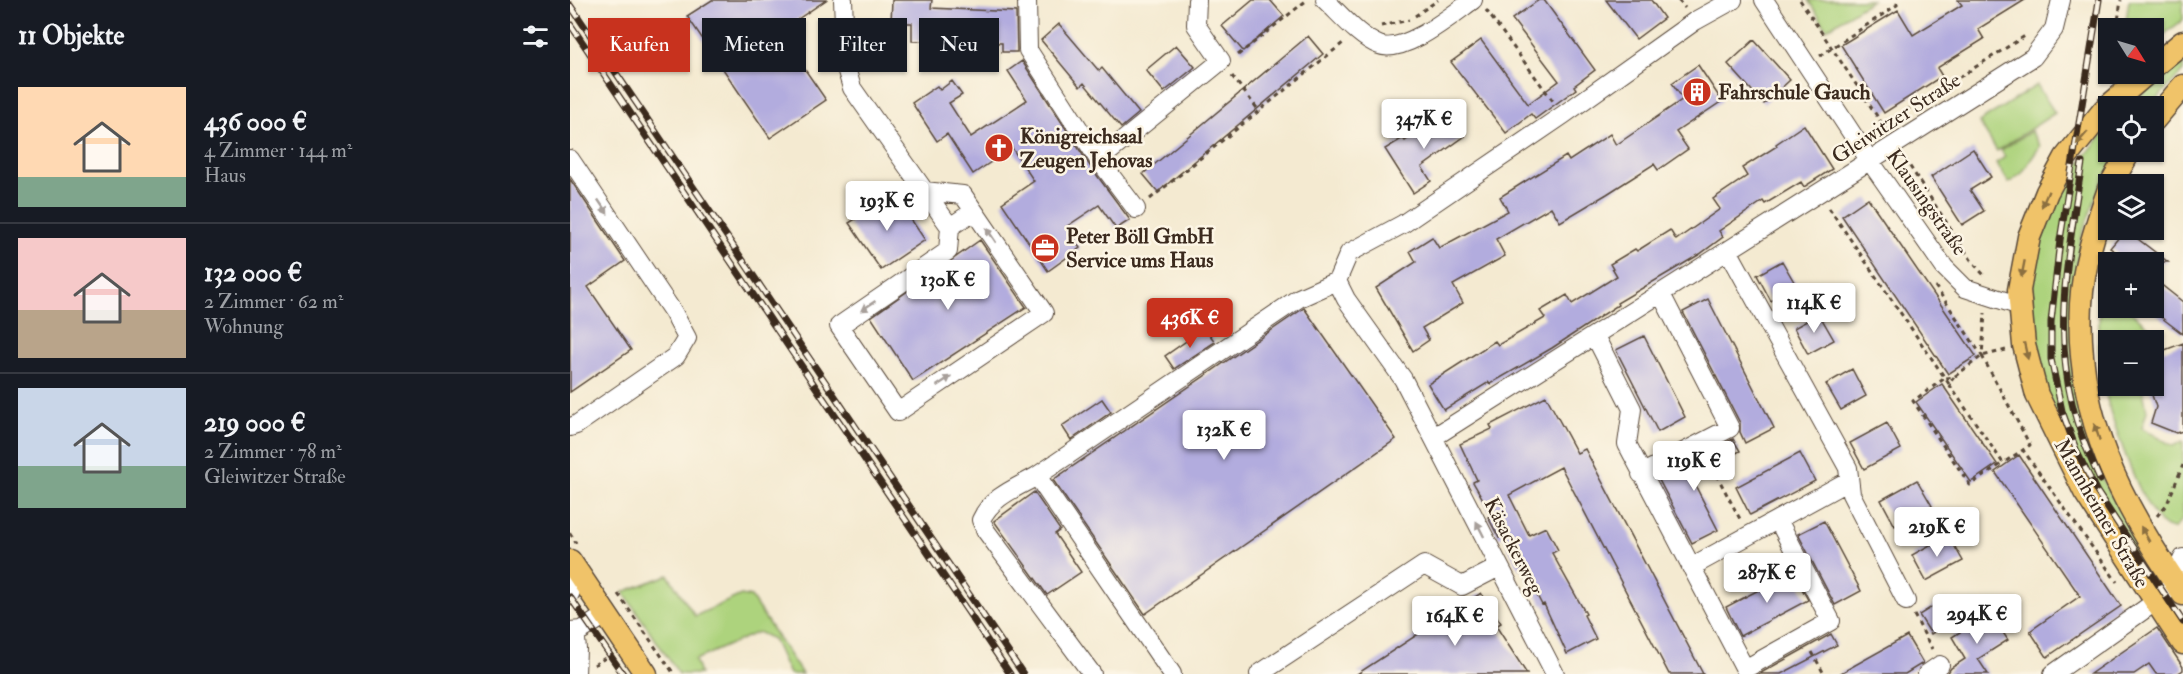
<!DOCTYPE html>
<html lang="de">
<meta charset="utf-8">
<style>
:root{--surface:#171b24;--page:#20242c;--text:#f1f3f6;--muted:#9ea1a6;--line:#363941;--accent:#c8321e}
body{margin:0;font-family:"IM FELL Double Pica",serif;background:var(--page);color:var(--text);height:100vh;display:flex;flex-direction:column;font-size:22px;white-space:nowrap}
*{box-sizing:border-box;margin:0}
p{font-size:20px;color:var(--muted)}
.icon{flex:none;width:33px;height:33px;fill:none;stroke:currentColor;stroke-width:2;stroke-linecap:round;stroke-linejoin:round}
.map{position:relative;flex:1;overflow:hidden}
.panel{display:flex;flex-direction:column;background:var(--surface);width:570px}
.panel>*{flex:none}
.guide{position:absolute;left:18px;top:18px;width:570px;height:54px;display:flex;gap:12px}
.needle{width:39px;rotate:127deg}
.fabs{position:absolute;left:1528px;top:18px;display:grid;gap:12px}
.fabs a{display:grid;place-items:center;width:66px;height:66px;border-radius:0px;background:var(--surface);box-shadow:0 2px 4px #0004;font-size:30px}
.price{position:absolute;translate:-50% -51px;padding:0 14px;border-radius:6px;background:#fff;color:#222;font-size:20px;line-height:39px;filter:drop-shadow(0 2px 3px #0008)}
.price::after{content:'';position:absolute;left:50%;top:36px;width:18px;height:14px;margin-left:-9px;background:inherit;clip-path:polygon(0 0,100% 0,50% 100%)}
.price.active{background:var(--accent);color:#fff}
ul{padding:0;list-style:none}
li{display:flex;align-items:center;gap:18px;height:150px;padding:0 18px}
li+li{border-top:2px solid var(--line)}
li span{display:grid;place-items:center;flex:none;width:168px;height:120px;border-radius:0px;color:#555}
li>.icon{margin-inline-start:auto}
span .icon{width:72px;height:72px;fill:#fffc;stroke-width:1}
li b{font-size:26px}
h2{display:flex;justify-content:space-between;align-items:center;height:72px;padding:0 18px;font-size:26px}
.chip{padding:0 21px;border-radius:0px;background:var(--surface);box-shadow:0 2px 4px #0004;font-size:21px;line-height:54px}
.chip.active{background:var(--accent);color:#fff}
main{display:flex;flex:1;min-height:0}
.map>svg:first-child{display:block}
.green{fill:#add37d;stroke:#747e4e;stroke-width:1.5}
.building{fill:#b2acde}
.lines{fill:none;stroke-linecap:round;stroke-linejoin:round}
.minor-casing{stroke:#574739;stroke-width:20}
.major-casing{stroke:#574739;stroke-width:25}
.path{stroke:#574739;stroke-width:3;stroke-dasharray:4.5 4.5;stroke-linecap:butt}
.minor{stroke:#fff;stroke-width:18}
.major{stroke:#f0c369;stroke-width:22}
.rail-casing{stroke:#3b2a1e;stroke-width:7}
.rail{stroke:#fcf5e5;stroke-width:4.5;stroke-dasharray:14;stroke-linecap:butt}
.oneway{fill:#8c6f40}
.oneway2{fill:#a79f9a}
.labels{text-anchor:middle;stroke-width:5;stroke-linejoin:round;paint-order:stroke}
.poi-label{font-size:21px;font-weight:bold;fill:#3b2a1e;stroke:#fcf5e5;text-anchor:start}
.street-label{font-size:21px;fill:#3b2a1e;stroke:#fcf5e5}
</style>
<main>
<section class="panel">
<h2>11 Objekte<svg class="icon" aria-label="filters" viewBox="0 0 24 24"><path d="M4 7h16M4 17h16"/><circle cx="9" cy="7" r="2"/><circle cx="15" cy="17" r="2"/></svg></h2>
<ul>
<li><span style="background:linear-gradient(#ffd9b3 75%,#7fa58c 0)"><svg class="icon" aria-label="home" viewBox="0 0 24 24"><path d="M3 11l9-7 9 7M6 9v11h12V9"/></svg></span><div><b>436 000 €</b><p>4 Zimmer · 144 m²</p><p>Haus</p></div></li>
<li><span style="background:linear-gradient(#f6c9c9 60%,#b9a48a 0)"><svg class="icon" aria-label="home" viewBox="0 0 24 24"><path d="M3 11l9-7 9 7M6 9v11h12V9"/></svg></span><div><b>132 000 €</b><p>2 Zimmer · 62 m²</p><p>Wohnung</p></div></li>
<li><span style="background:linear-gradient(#c9d6e8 65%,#7fa58c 0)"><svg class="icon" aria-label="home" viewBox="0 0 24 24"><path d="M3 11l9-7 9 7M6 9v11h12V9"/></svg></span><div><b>219 000 €</b><p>2 Zimmer · 78 m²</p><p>Gleiwitzer Straße</p></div></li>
</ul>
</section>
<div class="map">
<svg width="1613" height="674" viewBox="0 0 1613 674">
<rect width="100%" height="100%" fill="#fcf5e5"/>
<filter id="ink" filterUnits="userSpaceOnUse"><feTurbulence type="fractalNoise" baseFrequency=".0167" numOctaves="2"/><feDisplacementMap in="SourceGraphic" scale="12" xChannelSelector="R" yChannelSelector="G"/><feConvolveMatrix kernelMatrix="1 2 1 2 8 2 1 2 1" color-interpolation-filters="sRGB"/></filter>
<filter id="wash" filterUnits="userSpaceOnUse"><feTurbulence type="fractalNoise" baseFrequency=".008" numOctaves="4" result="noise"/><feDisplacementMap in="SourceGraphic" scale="24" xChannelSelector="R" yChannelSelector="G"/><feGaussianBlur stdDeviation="1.35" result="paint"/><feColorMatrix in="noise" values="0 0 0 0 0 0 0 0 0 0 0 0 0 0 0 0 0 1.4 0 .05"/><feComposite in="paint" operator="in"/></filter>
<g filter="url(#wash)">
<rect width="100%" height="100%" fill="#f4ead1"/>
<path class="green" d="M1238,0H1302L1257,29Z
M1559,0H1613V20L1584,42V28H1555Z
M1613,58V71L1580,106H1559Z
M1467,85L1485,113L1427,151L1409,122Z
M1539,126V152H1548L1530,186L1510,240L1503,289V375L1518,445L1537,488L1574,548L1569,566L1472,392L1460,311L1466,259L1475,224L1494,183Z
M1461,131L1470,146L1452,173L1439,183L1426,163L1435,157L1431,150Z
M1531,293L1539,297V308H1556L1590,336L1584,346V340H1539V386H1572L1577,411L1572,428L1603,446L1613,441V518C1611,521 1608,526 1604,528C1580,535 1546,429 1540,411C1536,395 1532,378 1530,362C1527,339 1529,315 1531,293Z
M98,575L125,616L171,595L181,597L232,674H219L203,639L188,632L125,660L130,674H109L53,592Z"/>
<g id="blocks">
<path class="building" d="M142,0H256L209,32L256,100L200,138L117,16Z
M322,0H362L361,8L446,12L447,52H432V43L342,41V23H321Z
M683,0H700L714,16L673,51L652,26Z
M969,0H974L1025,70L1004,86L1006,89L965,119L961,114L936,133L881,62L911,40L958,104L989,81L942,19Z
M1036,0H1081L1094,18L1066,39Z
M1388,0H1455L1408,29L1414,39L1367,68L1372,76L1314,113L1271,45L1328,10L1343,35L1392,5Z
M489,24L529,71L532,68L569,113L551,128L514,83L510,87L471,40Z
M738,36L753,54L588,192L573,174Z
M1184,40L1220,80L1194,104L1158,64Z
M606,45L625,67L594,92L576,70Z
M452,61L520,166L560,220L546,229L529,205L496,227L510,248L478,271L432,203L464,181L442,148L403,174L377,134L367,141L342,103L367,86L370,90L382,81L392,95L379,103L401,137L457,100L438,71Z
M1128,65L1152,101L1106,132L1118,149L1088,170L1084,164L1037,194L990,222L981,207L926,239L935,256L883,285L893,303L852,328L859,340L843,351L806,288L846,262L840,251L862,237L869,248L938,211L930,197L996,156L999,161L1040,134L1046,145L1113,99L1102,83Z
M877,111L895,136L852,167L861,181L843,193L815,149L833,138L835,141Z
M1234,125L1262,169L1234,187L1231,182L1195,204L1193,201L1149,231L1153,237L1130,254L1047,303L1048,305L982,348L920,384L919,382L874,410L858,384L925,341L928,345L975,318L970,311L997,295L1002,304L1047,276L1040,264L1065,249L1067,251L1100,230L1106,240L1150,209L1143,199L1177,176L1172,168L1207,146L1206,144Z
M1403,149L1421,177L1400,190L1414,211L1392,225L1361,177Z
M0,179L55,261L18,287L61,350L0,392Z
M324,194L355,240L311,270L279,223Z
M1298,198L1406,356L1378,374L1272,216Z
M1555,230H1556L1598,262H1547L1552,256L1540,248Z
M410,240L456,307L343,381L301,317Z
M1212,261L1227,287L1201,301L1187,275Z
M1584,279L1613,302V334L1584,312Z
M1138,299L1204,428L1175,443L1170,432V423L1113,312Z
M734,308L826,439L575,614L483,480Z
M1249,314L1264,340L1238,354L1224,328Z
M635,328L645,342L604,369L595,356Z
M1074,336L1115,417L1088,432L1046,350Z
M1613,343V431L1606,433L1581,423L1586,407L1579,386H1584V368L1592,351Z
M1282,369L1296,396L1271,410L1256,384Z
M1372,384L1427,464L1401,482L1346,402Z
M976,396L1007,453L1015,449L1133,674H1099L991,467L939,495L959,535L976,527L988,550L982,553L1016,614L1014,615L1026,639L997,654L980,617L974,604L972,605L953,568L949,569L933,535L929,538L918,517L922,515L903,482L907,480L890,444L922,429L920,425Z
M532,399L541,412L501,440L492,426Z
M1317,423L1331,449L1294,469L1280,443Z
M1163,439L1170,451L1121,477L1148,530L1122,543L1088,478Z
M1230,453L1245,481L1180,515L1166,487Z
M1449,455L1551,606L1477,657L1460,631L1510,596L1425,472Z
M1347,480L1362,506L1325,526L1311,500Z
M464,492L490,530L485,534L511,572L477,595L424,521Z
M1254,521L1291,591L1265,605L1228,534Z
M1378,535L1393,561L1356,581L1342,555Z
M1223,572L1238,600L1170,636L1156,607Z
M911,593L931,623L926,626L957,674H787Z
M1373,600L1385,619L1361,634L1349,615Z
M1420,613L1438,640L1408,659L1418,674H1377L1381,668L1395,659L1382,637Z
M1587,628L1613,667V670L1607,674H1586L1579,664L1564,674H1520Z
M1261,634L1267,645L1211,674H1189Z
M1337,636L1353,663L1335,674H1269Z"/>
</g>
</g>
<g filter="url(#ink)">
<use href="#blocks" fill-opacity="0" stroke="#574739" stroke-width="1.5"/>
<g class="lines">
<g class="minor-casing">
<path id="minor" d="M273,0L276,68L282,88L380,227L404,211L393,195L354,191
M457,0L458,50L529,160L566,209
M755,0C771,15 789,37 809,45C834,55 883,14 903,0
M1194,0L1300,161L1374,267L1395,288L1450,306
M0,159L103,312L117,338L106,356L6,425L0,427
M529,160L651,61L626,25L627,0
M380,227L378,251L269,326L328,412L474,313L404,211
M1159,252L1278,468L1281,494L1336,601
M1025,336L1062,409L1057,444L1175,669L1261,621L1208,520
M864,437L1463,57L1484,29L1491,0
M1071,474L1160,428L1091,294
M467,476C446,488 421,497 411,520L416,531L522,674
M1121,567L1278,481
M0,594L3,585V566
M0,631L12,630L37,614
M5,631L7,649L6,674
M602,674L467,476L729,298L767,281
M689,674L854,565L892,586L929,567
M985,674L833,379L776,299L767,281L779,253L833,224L993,115L1125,21L1163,0
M1357,674L1370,665
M1483,674L1585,602L1598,590L1613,558"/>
</g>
<g class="major-casing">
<path id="major" d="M1584,66L1613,42
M1576,74L1534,110L1496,157L1477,192L1459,237L1449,290L1454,345L1467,395L1515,492L1613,643
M1584,120L1613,86
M1541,184L1559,152
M1539,189C1526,226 1513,265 1511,304C1505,417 1551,503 1613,594
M0,561L76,674"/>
</g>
<path class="path" d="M1108,0L1115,8
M1230,0L1317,131
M916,10L983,101
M845,16L868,0
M811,26L839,20
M1547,28L1551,0
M668,55L737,0
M1250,56L1327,5V0
M662,76L690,112
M1313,125L1455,36
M1335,159L1403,263L1414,275
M580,199L773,43
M1259,208L1375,378L1384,377L1412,356L1436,350
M1365,286L1412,356L1415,313
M1412,356L1460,445L1453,450L1547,582
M1384,377L1379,384L1433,463L1453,450
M1379,384L1375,378L1343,401L1400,485L1433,463
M1138,459L1170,519
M1587,516L1597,504L1613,465
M0,533L6,543
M48,594L104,674
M1344,615L1362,649
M1242,652L1254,674
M24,665L40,655"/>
<use href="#minor" class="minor"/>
<use href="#major" class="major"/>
<g class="rail-casing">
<path id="rail" d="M1529,0L1490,240L1481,322V359L1492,411L1507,452L1527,492L1613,622
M0,5L453,674
M0,24L440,674
M1512,163C1500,242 1483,324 1502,403C1508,430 1519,455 1530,480
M0,597L53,674"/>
</g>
<use href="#rail" class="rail"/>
</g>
<defs><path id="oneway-solid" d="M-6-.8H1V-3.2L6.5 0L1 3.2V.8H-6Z" transform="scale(1.5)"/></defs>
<g class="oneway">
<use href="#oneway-solid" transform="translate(1512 138) rotate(131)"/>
<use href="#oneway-solid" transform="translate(1475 199) rotate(113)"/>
<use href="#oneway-solid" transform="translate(1453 269) rotate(101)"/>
<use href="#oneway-solid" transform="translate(1456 351) rotate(77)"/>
<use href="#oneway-solid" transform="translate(1527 432) rotate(-108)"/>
<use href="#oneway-solid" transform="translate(1575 534) rotate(-120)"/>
</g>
<g class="oneway2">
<use href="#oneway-solid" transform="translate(33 207) rotate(56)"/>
<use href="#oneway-solid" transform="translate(421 235) rotate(-124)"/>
<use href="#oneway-solid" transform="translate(298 306) rotate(146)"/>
<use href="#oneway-solid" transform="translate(374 381) rotate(-34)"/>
<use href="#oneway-solid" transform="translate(910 529) rotate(-117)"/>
</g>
</g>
<defs>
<g id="building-disc" transform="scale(1.5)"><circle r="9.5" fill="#c8321e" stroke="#fcf5e5"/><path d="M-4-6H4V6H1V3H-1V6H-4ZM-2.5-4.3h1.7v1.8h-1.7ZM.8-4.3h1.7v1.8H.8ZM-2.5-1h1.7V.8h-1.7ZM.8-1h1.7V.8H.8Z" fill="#fff"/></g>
<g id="church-disc" transform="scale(1.5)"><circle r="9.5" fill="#c8321e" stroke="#fcf5e5"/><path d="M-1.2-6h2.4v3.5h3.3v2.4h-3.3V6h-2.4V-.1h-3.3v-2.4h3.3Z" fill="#fff"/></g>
<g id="office-disc" transform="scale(1.5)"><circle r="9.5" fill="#c8321e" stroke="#fcf5e5"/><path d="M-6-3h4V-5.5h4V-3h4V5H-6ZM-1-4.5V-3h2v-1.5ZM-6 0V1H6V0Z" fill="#fff"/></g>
</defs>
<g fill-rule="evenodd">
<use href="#building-disc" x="1127" y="92"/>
<use href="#church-disc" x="429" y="148"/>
<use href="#office-disc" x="475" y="248"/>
</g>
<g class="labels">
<g class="poi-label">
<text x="1148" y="99">Fahrschule Gauch</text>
<text x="450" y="143">Königreichsaal<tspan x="450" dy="24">Zeugen Jehovas</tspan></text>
<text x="496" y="243">Peter Böll GmbH<tspan x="496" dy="24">Service ums Haus</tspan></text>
</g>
<g class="street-label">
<text transform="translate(1326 118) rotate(-33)" y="7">Gleiwitzer Straße</text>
<text transform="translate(1357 202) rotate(55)" y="7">Klausingstraße</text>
<text transform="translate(1532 513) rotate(60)" y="7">Mannheimer Straße</text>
<text transform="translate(944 546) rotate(63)" y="7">Käsackerweg</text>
</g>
</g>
</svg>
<div class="fabs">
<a><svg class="needle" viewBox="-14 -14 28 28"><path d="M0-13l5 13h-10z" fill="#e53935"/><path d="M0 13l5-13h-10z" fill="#9ea1a6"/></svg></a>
<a><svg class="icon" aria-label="locate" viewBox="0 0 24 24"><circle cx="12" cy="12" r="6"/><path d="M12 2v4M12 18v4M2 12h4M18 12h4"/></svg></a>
<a><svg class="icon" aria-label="layers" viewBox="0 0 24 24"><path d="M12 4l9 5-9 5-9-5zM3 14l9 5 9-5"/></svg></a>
<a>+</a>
<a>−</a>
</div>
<b class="price" style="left:854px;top:150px">347K €</b>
<b class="price" style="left:317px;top:232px">193K €</b>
<b class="price" style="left:378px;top:311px">130K €</b>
<b class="price" style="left:1244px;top:334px">114K €</b>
<b class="price active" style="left:620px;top:349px">436K €</b>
<b class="price" style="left:654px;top:461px">132K €</b>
<b class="price" style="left:1124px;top:492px">119K €</b>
<b class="price" style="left:1367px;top:558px">219K €</b>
<b class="price" style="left:1197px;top:604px">287K €</b>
<b class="price" style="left:1407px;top:645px">294K €</b>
<b class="price" style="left:885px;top:647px">164K €</b>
<div class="guide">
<a class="chip active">Kaufen</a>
<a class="chip">Mieten</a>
<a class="chip">Filter</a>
<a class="chip">Neu</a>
</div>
</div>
</main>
